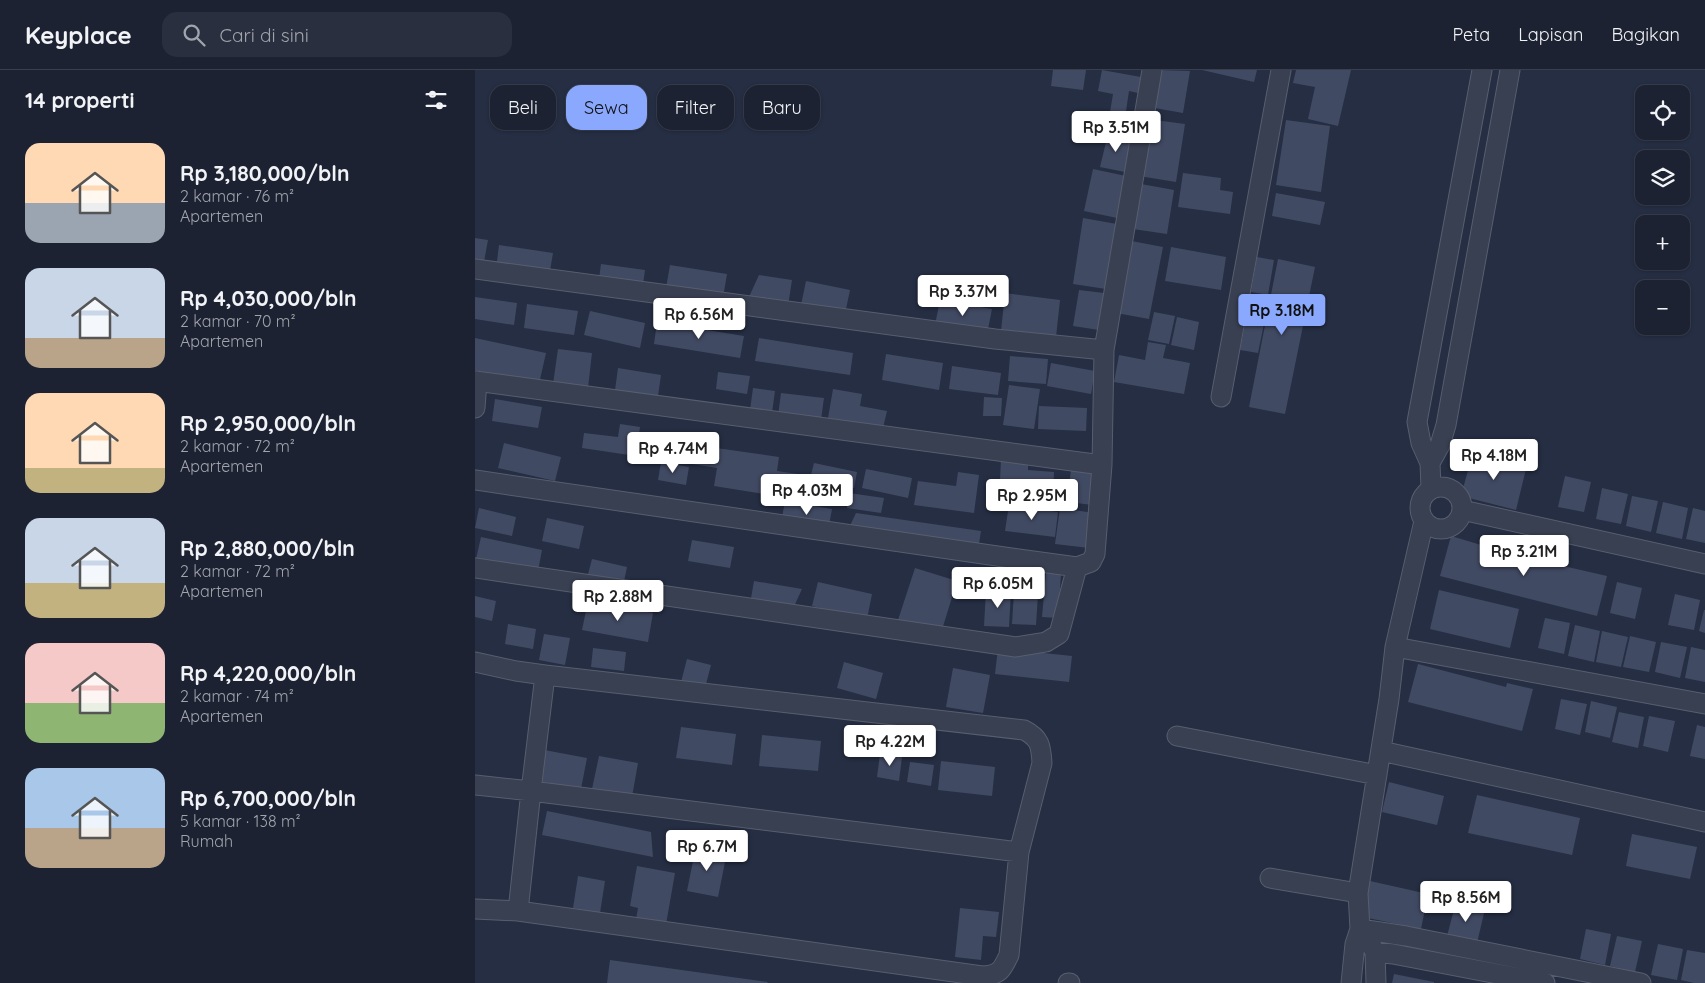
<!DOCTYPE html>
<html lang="id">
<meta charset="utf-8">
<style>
:root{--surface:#1c2232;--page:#292f3e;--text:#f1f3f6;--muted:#a0a4ac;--line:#3a3f4d;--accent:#8aa8fd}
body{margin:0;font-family:Quicksand,sans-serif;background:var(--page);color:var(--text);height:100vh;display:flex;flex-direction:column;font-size:19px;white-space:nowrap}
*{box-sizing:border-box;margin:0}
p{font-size:16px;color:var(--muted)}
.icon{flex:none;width:28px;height:28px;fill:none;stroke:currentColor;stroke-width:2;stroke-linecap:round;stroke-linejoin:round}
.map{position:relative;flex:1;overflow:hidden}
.panel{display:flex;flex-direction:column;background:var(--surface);width:475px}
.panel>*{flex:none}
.top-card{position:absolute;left:15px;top:15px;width:475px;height:45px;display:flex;gap:10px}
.controls{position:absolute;left:1160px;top:15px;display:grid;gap:10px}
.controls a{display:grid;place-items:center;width:55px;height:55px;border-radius:10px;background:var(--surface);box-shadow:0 1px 4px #0004,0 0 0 1px var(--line);font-size:25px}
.price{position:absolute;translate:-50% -42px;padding:0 11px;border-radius:5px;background:#fff;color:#222;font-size:16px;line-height:32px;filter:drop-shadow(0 1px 2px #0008)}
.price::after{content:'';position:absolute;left:50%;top:30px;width:15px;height:11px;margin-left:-8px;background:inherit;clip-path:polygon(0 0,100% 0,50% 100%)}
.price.current{background:var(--accent);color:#111}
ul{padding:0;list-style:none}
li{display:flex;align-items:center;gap:15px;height:125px;padding:0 25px}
li span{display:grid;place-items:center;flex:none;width:140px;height:100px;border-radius:15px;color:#555}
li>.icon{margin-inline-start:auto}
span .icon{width:60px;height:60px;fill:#fffc;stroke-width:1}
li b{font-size:21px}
h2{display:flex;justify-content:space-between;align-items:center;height:60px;padding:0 25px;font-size:21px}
.pill{padding:0 18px;border-radius:15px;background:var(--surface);box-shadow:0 1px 4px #0004,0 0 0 1px var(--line);font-size:18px;line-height:45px}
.pill.current{background:var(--accent);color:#111}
header{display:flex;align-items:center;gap:30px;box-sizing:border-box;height:70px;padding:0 25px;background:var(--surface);border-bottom:1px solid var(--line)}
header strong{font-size:24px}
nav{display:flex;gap:28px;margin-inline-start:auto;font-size:18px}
.search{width:350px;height:45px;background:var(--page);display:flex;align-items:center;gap:12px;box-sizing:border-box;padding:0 18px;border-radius:15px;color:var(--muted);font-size:19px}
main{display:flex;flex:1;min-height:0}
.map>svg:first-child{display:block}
.building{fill:#414a63}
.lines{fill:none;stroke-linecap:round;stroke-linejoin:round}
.minor-casing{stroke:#575e6f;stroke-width:21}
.minor{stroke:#394052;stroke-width:19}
</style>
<header>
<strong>Keyplace</strong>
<div class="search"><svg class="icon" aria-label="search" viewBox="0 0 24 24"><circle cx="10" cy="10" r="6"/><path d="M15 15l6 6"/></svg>Cari di sini</div>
<nav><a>Peta</a><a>Lapisan</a><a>Bagikan</a></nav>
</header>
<main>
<section class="panel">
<h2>14 properti<svg class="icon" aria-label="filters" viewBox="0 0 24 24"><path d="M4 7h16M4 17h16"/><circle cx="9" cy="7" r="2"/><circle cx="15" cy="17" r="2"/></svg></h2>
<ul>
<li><span style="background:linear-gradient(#ffd9b3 60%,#9aa5b1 0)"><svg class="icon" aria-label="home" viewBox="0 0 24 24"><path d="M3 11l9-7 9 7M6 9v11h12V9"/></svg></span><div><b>Rp 3,180,000/bln</b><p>2 kamar · 76 m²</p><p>Apartemen</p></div></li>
<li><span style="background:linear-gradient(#c9d6e8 70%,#b9a48a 0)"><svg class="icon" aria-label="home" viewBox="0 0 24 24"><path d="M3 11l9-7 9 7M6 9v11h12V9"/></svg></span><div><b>Rp 4,030,000/bln</b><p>2 kamar · 70 m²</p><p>Apartemen</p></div></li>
<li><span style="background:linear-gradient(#ffd9b3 75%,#c2b280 0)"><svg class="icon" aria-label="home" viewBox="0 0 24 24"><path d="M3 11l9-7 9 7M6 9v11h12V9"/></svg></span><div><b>Rp 2,950,000/bln</b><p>2 kamar · 72 m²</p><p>Apartemen</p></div></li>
<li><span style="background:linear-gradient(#c9d6e8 65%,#c2b280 0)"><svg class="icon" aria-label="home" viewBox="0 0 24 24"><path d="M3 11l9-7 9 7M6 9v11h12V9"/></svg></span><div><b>Rp 2,880,000/bln</b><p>2 kamar · 72 m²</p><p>Apartemen</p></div></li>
<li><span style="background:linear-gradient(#f6c9c9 60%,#8fb573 0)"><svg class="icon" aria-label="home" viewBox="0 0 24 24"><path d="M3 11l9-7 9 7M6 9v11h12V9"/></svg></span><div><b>Rp 4,220,000/bln</b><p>2 kamar · 74 m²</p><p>Apartemen</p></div></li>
<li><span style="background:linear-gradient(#a9c7e8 60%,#b9a48a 0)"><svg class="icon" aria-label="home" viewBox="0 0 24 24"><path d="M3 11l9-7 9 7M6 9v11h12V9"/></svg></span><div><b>Rp 6,700,000/bln</b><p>5 kamar · 138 m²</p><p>Rumah</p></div></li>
</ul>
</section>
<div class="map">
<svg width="1230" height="913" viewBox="0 0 1230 913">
<rect width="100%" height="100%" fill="#252e43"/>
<path class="building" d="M578,0H611L608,20L576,16Z
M627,0L666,7L663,23L654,21L650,48L660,50L657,64L632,60L638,24L623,21Z
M680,0L715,1L708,43L674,37Z
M727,0H782L779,12Z
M821,0H876L863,56L833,49L840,17L818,13Z
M672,49L710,54L701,112L664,106Z
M811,50L855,56L846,122L801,115Z
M633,64L657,70L650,102L625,97Z
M618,99L651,106L642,148L609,141Z
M708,103L746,108L745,120L758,122L755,144L703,137Z
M666,114L699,120L692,164L658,159Z
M801,123L850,132L845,155L797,146Z
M608,148L642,154L631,219L598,214Z
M0,168L13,170L8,197L0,196Z
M651,170L688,177L674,249L636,242Z
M24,175L78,183L74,207L21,199Z
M696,177L751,187L746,220L690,211Z
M782,187L799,190L793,225L776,222Z
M803,189L840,197L810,344L774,337Z
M126,194L170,200L167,222L123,216Z
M195,195L252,204L248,228L191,218Z
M284,205L317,210L313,236L273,229Z
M331,211L375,220L370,244L326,235Z
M604,220L629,223L624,260L598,256Z
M530,223L585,230L581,267L526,261Z
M0,227L42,233L39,255L0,249Z
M465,230L517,239L512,264L460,255Z
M52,234L103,241L99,265L49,258Z
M774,235L792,239L783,283L765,280Z
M115,241L170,253L165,278L109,265Z
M679,242L700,246L694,274L673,270Z
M702,247L724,252L719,280L696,275Z
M182,252L269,266L265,288L179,274Z
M0,268L71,283L64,314L0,300Z
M284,268L378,283L375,305L280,291Z
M673,272L691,275L688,288L715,293L709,324L639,312L644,285L670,290Z
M83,279L117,283L113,318L78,314Z
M411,284L468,293L464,320L407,310Z
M535,286L573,289L571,314L533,311Z
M576,293L620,301L616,324L572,316Z
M477,296L526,303L523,325L474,319Z
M143,298L186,305L183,326L140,320Z
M243,302L275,306L272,324L241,319Z
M534,315L565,319L559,359L528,355Z
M278,318L300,321L297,343L275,340Z
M358,319L387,324L385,336L412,341L408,358L353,348Z
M306,323L349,328L346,350L303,346Z
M509,327L527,328L526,346H508Z
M20,329L67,337L63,358L17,351Z
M564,336L612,338L611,361L563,359Z
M145,354L165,357L161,386L107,378L109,363L143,367Z
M195,367L215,370L212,391L167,385L169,371L195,375Z
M29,373L86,387L80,411L23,398Z
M220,375L304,387L302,401L330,405L327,430L239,416L242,398L217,394Z
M998,382L1052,395L1041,440L986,426Z
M526,388L553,389V400L579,402L578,425L558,424V434L524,433Z
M186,392L214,397L211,415L183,410Z
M339,393L382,402L379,418L335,409Z
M391,399L437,408L433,428L387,418Z
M596,400L621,403L618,435L592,432Z
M483,402L504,405L499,443L439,435L443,411L481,416Z
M1090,406L1116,412L1109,442L1083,437Z
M1127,418L1153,424L1146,454L1121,449Z
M374,423L409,428L406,443L372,438Z
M1157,426L1183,431L1176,462L1151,456Z
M310,431L357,439L353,461L306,453Z
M1188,432L1213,438L1207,469L1181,463Z
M534,435L583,442L580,467L530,461Z
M4,438L41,447L37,466L0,458Z
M585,438L619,443L614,478L580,474Z
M1218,438L1230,441V473L1211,469Z
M381,443L506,461L503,480L372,462Z
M72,448L109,456L104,479L67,471Z
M976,466L1040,485L1132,506L1122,546L965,506Z
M6,467L67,480L63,501L1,489Z
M217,470L259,477L255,498L213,491Z
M117,489L152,497L148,516L112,508Z
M525,494L565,500L562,521L522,516Z
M440,498L482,511L466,563L423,550Z
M571,502L586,504L583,548L567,547Z
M279,511L327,519L317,541L275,534Z
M343,512L397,524L392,549L337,536Z
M1142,512L1167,518L1160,549L1135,543Z
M511,520L536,521L534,557L509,556Z
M964,520L1044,539L1035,578L955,559Z
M539,522L563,524L561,555L537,554Z
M1200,524L1225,530L1219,560L1193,555Z
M0,526L21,531L17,551L0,547Z
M113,531L178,543L173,572L107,560Z
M1229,540H1230V563L1224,561Z
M1070,548L1095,553L1089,584L1063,578Z
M33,554L61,559L58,579L30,574Z
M1100,555L1125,561L1119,592L1093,586Z
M1127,561L1153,567L1146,597L1121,592Z
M69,564L95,568L90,595L64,590Z
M1155,566L1181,572L1174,602L1148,597Z
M1186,572L1212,577L1205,608L1180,602Z
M1216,577L1230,580V612L1210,608Z
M118,578L151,582L149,601L116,597Z
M523,578L597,586L594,612L520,604Z
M212,589L236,595L230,618L206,612Z
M369,592L408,603L401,629L362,618Z
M943,594L1031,617L1032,613L1058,619L1047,661L933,632Z
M478,598L515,605L508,643L471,637Z
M1086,629L1112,634L1105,665L1080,659Z
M1116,631L1142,637L1135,668L1110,662Z
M1144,642L1169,647L1163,678L1137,672Z
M1174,646L1200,651L1193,682L1168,676Z
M1222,655L1230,657V689L1215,686Z
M206,657L261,664L257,695L201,688Z
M287,665L346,671L343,701L284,696Z
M64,679L112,688L106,719L58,710Z
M405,684L427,687L424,711L402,707Z
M124,686L163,693L157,727L117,719Z
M466,691L520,697L517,726L463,720Z
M435,692L459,695L456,716L432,712Z
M914,712L969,726L962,755L907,742Z
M1002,725L1105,748L1097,785L993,763Z
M72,741L176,762L178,787L67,765Z
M1157,764L1222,777L1215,809L1151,796Z
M221,776L252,782L243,827L212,821Z
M162,796L200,803L190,860L160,855L163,838L155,836Z
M103,806L130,811L125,843L98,838Z
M895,811L953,824L946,859L888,847Z
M981,832L1010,839L1002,873L972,866Z
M485,838L524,842L521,867L508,866L506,890L480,887Z
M1111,859L1136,864L1130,895L1105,889Z
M1142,866L1167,871L1160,902L1135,896Z
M1183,874L1208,879L1202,910L1176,905Z
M1212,880L1230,883V913H1219L1206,910Z
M135,890L293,912L292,913H132Z
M919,904L959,912V913H917Z"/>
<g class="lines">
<g class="minor-casing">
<path id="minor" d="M0,199L520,269L629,280
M0,311L627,395
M746,327L806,0
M0,338L2,311
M955,393L965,375L971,355L1035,0
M0,410L529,487L602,497L616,492L620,484L627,395L629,280L677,0
M945 438a21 21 0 1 1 42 0a21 21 0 1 1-42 0Z
M956,418L955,393L946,373L942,352L1007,0
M987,440L1230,494
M0,498L541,577L571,572L584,564L602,497
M920,577L1230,634
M0,592L41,601L70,605L56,721L544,782L534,885C527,900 525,905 507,906L43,841L0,839
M70,605L549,660C565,668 566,676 567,693L544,782
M702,666L902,705
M906,681L1230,752
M0,715L56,721L43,841
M795,808L883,823
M900,882L918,884L1070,913
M593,913H595
M876,913L880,874L885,859L931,866L1166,913
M901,913L900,882L894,871L885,859L883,823L914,629L920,577L949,451"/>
</g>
<use href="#minor" class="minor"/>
</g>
</svg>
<div class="controls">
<a><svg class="icon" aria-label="locate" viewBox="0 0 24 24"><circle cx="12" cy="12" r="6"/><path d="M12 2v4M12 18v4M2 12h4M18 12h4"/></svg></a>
<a><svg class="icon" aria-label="layers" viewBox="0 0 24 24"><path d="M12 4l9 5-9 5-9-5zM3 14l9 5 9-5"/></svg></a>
<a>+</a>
<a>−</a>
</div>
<b class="price" style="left:641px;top:83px">Rp 3.51M</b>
<b class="price" style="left:488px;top:247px">Rp 3.37M</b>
<b class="price current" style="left:807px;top:266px">Rp 3.18M</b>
<b class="price" style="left:224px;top:270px">Rp 6.56M</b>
<b class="price" style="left:198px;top:404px">Rp 4.74M</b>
<b class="price" style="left:1019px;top:411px">Rp 4.18M</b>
<b class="price" style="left:332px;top:446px">Rp 4.03M</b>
<b class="price" style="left:557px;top:451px">Rp 2.95M</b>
<b class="price" style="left:1049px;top:507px">Rp 3.21M</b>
<b class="price" style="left:523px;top:539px">Rp 6.05M</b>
<b class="price" style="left:143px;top:552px">Rp 2.88M</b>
<b class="price" style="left:415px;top:697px">Rp 4.22M</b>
<b class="price" style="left:232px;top:802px">Rp 6.7M</b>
<b class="price" style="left:991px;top:853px">Rp 8.56M</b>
<div class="top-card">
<a class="pill">Beli</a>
<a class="pill current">Sewa</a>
<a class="pill">Filter</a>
<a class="pill">Baru</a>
</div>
</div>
</main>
